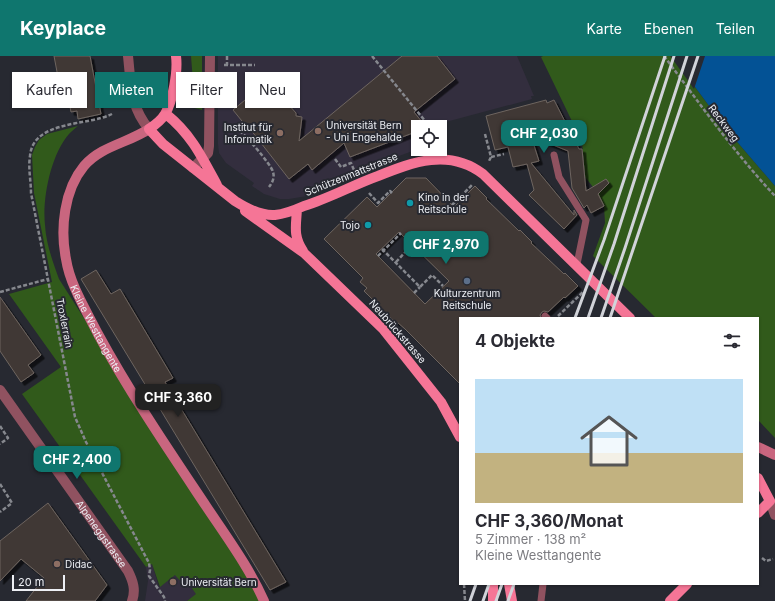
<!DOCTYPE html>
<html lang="de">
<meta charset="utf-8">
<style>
:root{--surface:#fff;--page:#f2f2f3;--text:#2b2b33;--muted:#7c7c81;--accent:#0f766e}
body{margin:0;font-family:Inter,sans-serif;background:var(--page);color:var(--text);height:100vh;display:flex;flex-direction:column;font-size:15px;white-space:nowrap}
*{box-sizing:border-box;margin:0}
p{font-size:13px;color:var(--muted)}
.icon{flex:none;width:22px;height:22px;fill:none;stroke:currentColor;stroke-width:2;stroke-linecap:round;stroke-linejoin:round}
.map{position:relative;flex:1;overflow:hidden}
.sheet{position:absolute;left:459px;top:261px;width:300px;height:268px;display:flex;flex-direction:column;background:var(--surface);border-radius:0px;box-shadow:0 1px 3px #0004}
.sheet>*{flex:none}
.top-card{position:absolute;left:12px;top:16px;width:380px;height:36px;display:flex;gap:8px}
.fabs{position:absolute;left:411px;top:64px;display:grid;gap:8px}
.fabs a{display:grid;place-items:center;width:36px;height:36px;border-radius:0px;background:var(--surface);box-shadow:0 1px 3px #0004;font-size:20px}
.scale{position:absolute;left:12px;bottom:10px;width:53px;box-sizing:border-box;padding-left:4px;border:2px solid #edeff4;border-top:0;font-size:11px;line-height:14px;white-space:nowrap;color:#edeff4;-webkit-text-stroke:3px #272931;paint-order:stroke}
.price{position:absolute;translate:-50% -34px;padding:0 9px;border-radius:8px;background:var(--accent);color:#fff;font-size:13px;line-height:26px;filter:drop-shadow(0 1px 2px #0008)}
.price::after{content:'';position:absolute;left:50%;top:24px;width:12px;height:9px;margin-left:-6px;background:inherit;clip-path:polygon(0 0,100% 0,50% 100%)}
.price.selected{background:#222;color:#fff}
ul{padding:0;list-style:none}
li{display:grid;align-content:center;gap:8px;height:212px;padding:0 16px}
li span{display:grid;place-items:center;height:124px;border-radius:0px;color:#555}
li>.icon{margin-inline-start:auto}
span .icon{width:72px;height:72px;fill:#fffc;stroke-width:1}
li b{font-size:17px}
h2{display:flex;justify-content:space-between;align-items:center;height:48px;padding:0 16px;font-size:17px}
.tag{padding:0 14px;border-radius:0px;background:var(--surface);box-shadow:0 1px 3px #0004;font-size:14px;line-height:36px}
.tag.selected{background:var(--accent);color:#fff}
header{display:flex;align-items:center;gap:24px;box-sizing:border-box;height:56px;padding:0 20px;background:var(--accent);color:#fff}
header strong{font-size:19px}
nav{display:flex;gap:22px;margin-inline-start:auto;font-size:14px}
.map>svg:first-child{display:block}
.education{fill:#332e3e}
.green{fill:#315a1b}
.water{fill:#035295}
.pier{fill:#272931}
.building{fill:#403834;stroke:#6e6560;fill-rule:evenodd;filter:url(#shadow)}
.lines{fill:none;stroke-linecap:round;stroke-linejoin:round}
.path{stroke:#86888e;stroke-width:2.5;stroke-dasharray:4 2;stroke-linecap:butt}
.service{stroke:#905260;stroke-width:7}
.minor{stroke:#905260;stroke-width:10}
.tertiary{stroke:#905260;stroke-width:10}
.secondary{stroke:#c9667f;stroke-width:10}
.primary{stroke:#f57596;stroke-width:10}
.rail{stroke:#d1d3d9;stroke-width:3}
.education-dot{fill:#8d6e63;stroke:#272931;stroke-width:1.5}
.culture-dot{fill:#0f9aa8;stroke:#272931;stroke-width:1.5}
.service-dot{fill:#5c6f8a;stroke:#272931;stroke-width:1.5}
.labels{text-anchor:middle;stroke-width:4;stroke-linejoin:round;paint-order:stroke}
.street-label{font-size:10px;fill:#edeff4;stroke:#272931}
.poi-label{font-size:10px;fill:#edeff4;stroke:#272931;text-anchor:start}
</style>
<header>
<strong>Keyplace</strong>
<nav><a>Karte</a><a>Ebenen</a><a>Teilen</a></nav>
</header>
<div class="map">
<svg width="775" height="545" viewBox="0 0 775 545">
<defs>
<filter id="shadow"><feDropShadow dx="3.5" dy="3.5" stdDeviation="0" flood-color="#0009"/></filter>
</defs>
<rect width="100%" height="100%" fill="#272931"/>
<path class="education" d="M218,0H517L534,40H531L532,43L442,67L440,79V71H418V93L369,111L370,115L307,140L289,143H280L264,138L252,130L254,127L226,107L219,97L218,88Z
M152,508L159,531L176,518L187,525L197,538L187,545H145L148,525L146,511Z"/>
<path class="green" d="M191,0H202V54L195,52Z
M543,0H672L727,74L775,130V382L758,364V262H656L593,200L605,167L604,150L593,131L585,121L582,86L541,1Z
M78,70C75,72 72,75 69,78C51,98 42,143 45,169C46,188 53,206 59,223L264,545H187L196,538L187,525L183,528L175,519L160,531L152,508L146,511L22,338L61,311L9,238L52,226L34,137L32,99L35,91L39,84L47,78Z"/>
<path class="water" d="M672,0H775V130L727,74Z"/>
<path class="pier" d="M670,0H705L694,33L671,1Z"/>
<path class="building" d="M54,0H90L101,58L78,63L77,55L71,56L68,40L62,42Z
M402,0H437L455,23L414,56L426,71H418V75L350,101L344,87L312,114L308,108L289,123L247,69L246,70L233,54L251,39L247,33L263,20L296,57V60L302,61L299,85Z
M546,44L547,47L554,44L579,93H582L586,135L606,123L609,127L598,138L604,150L591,157L587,149L584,152L572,132L568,95L531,80L539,105L531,107L574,159V154L577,159L564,173L529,139L534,134L527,108L513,111L508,91L495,94L486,60Z
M406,122H426L454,151L475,130L487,142L486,143L519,175L520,174L532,186L531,187L564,218L565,217L578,230L565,242L564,241L548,256L544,255L542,256L540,259L541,262H460V328L405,273L397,266L396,267L364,235L367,232L360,226L363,222L324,183L367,141L377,151ZM399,176L449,225L425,248L376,198Z
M96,214L111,238L120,233L173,322L165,326L286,526L270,534L81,223Z
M0,241L41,299L28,309L34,317L21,326L0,295Z
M48,447L107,529L95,545H26L44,522L21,503L0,525V485Z"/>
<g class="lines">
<path class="path" d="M227,0V9
M372,0L430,71
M664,0C700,48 734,96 775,140
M224,9H255
M112,58C88,70 33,64 30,100C28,112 31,125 31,137L75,361L86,386L149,507L150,514L149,520L164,541L165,545
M223,69L232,70L239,74C246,80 271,108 273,116C275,122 272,127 269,131
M485,78L491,101L489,105
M491,101L504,98
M335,103L341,111L351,107L354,114
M369,137L378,147L390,135L392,137
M452,149L473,128
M382,193L420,231L432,219L443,230
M378,200L401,177
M396,206L412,189
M0,236L48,223
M414,237L420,231
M558,260L583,236
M0,370L8,382L0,388
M0,428L12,447L0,456
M762,502L766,505L773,503
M464,528L465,545"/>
<path class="service" d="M554,99L559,121L586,164L577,208
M545,260L547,262
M541,545L543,528"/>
<g class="minor">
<path d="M193,112L208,97L209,90L210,0"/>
<path id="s1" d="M0,334L128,515C133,525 136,534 132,545"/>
</g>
<path class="tertiary" d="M128,0C131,27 130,51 149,73
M770,445L775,459"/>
<g class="secondary">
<path id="s2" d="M149,73C128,87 101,90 84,110C64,134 60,173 66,203C70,229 86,254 98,278C130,337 168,393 206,450C226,480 249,511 264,545"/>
<path d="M758,391L775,399"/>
</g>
<path class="primary" d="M176,0C178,15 173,45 165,58C161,65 155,69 149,73L163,88L235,145C246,152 262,160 275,159C285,158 295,154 304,150C330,142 353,129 378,120C413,106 449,92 483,118L630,262
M166,58C191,78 202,101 217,129
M297,153C296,170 293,180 303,195
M245,155L304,197L383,273L441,346L460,381
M758,422L770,445L758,457
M493,528V545
M509,528L512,545
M670,545L687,528"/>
<path class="rail" d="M575,262L604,184L665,0
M588,262L614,188L674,0
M601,262L625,192L687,0
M610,262L698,0
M470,545L476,528
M483,545L489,528
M496,545L502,528
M508,545L514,528"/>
</g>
<g class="education-dot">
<circle cx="318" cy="75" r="4"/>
<circle cx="280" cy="77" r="4"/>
<circle cx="57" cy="508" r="4"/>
<circle cx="173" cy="526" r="4"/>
</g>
<g class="culture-dot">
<circle cx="410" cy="147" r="4"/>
<circle cx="368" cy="169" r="4"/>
</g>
<circle class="service-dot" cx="467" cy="225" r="4"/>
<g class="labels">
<g class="street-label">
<text transform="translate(724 67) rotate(53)" y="4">Reckweg</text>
<text transform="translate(351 118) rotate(-22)" y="4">Schützenmattstrasse</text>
<text transform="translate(65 267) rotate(79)" y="4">Troxlerrain</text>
<text dy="4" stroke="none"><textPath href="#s2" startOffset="249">Kleine Westtangente</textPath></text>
<text transform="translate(398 275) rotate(49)" y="4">Neubrückstrasse</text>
<text dy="4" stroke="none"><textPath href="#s1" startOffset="176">Alpeneggstrasse</textPath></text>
</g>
<g class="poi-label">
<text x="326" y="73">Universität Bern<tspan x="326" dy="12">- Uni Engehalde</tspan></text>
<text x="272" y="75" text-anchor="end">Institut für<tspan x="272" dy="12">Informatik</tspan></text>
<text x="418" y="145">Kino in der<tspan x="418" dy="12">Reitschule</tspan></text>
<text x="360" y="173" text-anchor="end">Tojo</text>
<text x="467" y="241" text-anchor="middle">Kulturzentrum<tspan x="467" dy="12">Reitschule</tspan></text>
<text x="65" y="512">Didac</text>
<text x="181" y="530">Universität Bern</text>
</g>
</g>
</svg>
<div class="fabs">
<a><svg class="icon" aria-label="locate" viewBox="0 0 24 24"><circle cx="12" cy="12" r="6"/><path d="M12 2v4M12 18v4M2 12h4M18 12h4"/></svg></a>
</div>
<div class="scale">20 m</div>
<b class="price" style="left:544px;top:98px">CHF 2,030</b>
<b class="price" style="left:446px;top:209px">CHF 2,970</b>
<b class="price selected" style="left:178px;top:362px">CHF 3,360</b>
<b class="price" style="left:77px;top:424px">CHF 2,400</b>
<div class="top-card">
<a class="tag">Kaufen</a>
<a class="tag selected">Mieten</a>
<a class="tag">Filter</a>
<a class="tag">Neu</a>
</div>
<section class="sheet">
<h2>4 Objekte<svg class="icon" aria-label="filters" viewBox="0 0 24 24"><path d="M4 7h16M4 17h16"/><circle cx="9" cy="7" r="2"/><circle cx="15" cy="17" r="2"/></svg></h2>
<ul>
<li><span style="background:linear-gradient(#bfe0f5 60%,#c2b280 0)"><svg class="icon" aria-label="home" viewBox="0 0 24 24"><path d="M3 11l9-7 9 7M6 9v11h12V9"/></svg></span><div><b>CHF 3,360/Monat</b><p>5 Zimmer · 138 m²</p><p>Kleine Westtangente</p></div></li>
</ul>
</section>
</div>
